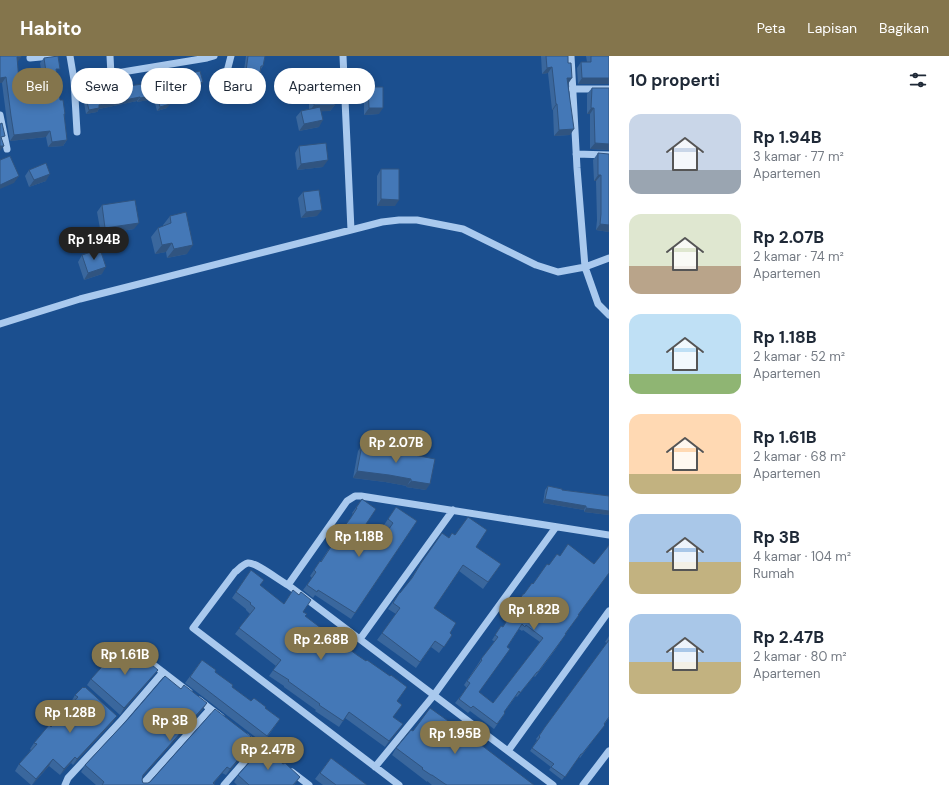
<!DOCTYPE html>
<html lang="id">
<meta charset="utf-8">
<style>
:root{--surface:#fff;--page:#f2f2f3;--text:#1f2937;--muted:#747a83;--accent:#84754c}
body{margin:0;font-family:"DM Sans",sans-serif;background:var(--page);color:var(--text);height:100vh;display:flex;flex-direction:column;font-size:15px;white-space:nowrap}
*{box-sizing:border-box;margin:0}
p{font-size:13px;color:var(--muted)}
.icon{flex:none;width:22px;height:22px;fill:none;stroke:currentColor;stroke-width:2;stroke-linecap:round;stroke-linejoin:round}
.map{position:relative;flex:1;overflow:hidden}
.side{display:flex;flex-direction:column;background:var(--surface);width:340px}
.side>*{flex:none}
.banner{position:absolute;left:12px;top:12px;width:380px;height:36px;display:flex;gap:8px}
.price{position:absolute;translate:-50% -34px;padding:0 9px;border-radius:14px;background:var(--accent);color:#fff;font-size:13px;line-height:26px;filter:drop-shadow(0 1px 2px #0008)}
.price::after{content:'';position:absolute;left:50%;top:24px;width:12px;height:9px;margin-left:-6px;background:inherit;clip-path:polygon(0 0,100% 0,50% 100%)}
.price.active{background:#222;color:#fff}
ul{padding:0;list-style:none}
li{display:flex;align-items:center;gap:12px;height:100px;padding:0 20px}
li span{display:grid;place-items:center;flex:none;width:112px;height:80px;border-radius:12px;color:#555}
li>.icon{margin-inline-start:auto}
span .icon{width:48px;height:48px;fill:#fffc;stroke-width:1}
li b{font-size:17px}
h2{display:flex;justify-content:space-between;align-items:center;height:48px;padding:0 20px;font-size:17px}
.pill{padding:0 14px;border-radius:18px;background:var(--surface);box-shadow:0 2px 10px #0003;font-size:14px;line-height:36px}
.pill.active{background:var(--accent);color:#fff}
header{display:flex;align-items:center;gap:24px;box-sizing:border-box;height:56px;padding:0 20px;background:var(--accent);color:#fff}
header strong{font-size:19px}
nav{display:flex;gap:22px;margin-inline-start:auto;font-size:14px}
main{display:flex;flex:1;min-height:0}
.map>svg:first-child{display:block}
.lines{fill:none;stroke-linecap:round;stroke-linejoin:round}
.minor{stroke:#a9c9ee;stroke-width:7}
.wall{fill:#3a679d;fill-rule:evenodd}
.shaded-wall{fill:#305480}
.building{fill:#4478b7;stroke:#305480;fill-rule:evenodd}
</style>
<header>
<strong>Habito</strong>
<nav><a>Peta</a><a>Lapisan</a><a>Bagikan</a></nav>
</header>
<main>
<div class="map">
<svg width="609" height="729" viewBox="0 0 609 729">
<rect width="100%" height="100%" fill="#1b4f8f"/>
<g class="lines">
<path class="minor" d="M70,0L74,24L77,76
M110,0L111,19
M343,0L351,174
M571,0L577,112L585,211L598,248L609,259
M30,2L51,0
M74,24L207,2L214,0
M223,31L231,0
M572,33H609
M0,59L7,93
M576,98L609,99
M0,268L80,243L351,174L382,166L399,164H417L463,173L536,209L558,216L585,211L609,202
M288,529L347,445L355,440H361L609,479
M360,583L453,454
M129,590L189,636
M199,644L221,661
M246,681L268,698
M508,695L609,555
M375,711L434,639L556,471
M292,716L309,729
M65,729L68,722L120,666L163,616
M142,729L210,653
M224,729L258,690
M399,729L193,572L235,516C239,513 243,508 248,507C256,506 280,525 288,529L553,729
M583,729L609,695"/>
</g>
<path class="wall" d="M246,0H265L263,10L261,13L257,33L254,37L241,35Z
M541,0H568L570,79L554,80L553,54H552L548,17L542,18Z
M586,0H609V28H578L577,12L581,6H587Z
M44,2L57,17L60,44L65,58L64,60L67,84L63,90L48,91L46,81L10,85L7,66L2,27H0L17,6L19,25L23,42L42,40L40,23L42,19L40,7Z
M187,18L200,30L168,40L167,52L157,55L154,43L137,46V45L99,53L97,56L86,58L83,41L85,38L156,26Z
M368,31L379,58L364,59V38Z
M592,32L609,94L590,93V58H587V38Z
M314,35L335,49L330,55H321L319,71L299,75L296,61L301,55L309,53V42Z
M299,90L323,111L297,114L295,97Z
M598,97L609,176L596,174L597,164L596,125H594L593,104Z
M381,113L395,150H377V120Z
M29,114L46,125L29,131L25,120Z
M303,136L317,160L301,162L298,142Z
M102,149L134,173L101,178L97,156Z
M170,160L187,198L167,202L166,196L155,198L151,181L158,172L163,170V169Z
M82,199L102,218L84,224L78,206Z
M362,389L426,434L406,431L407,430L385,426L353,422L358,395Z
M548,430L562,434L609,440V459L584,456V454L543,447L545,434Z
M362,443V474L380,486L389,472L384,469L396,451L417,465L351,563L315,539L313,542L303,534L312,522L310,520L320,505H321L332,488L348,466L353,458L352,457Z
M442,477L449,482L476,491L501,508L483,533L459,515L434,552L450,577L452,579L439,597L431,591L416,612L377,584L396,558L388,553L400,536V537L409,526L417,513Z
M251,514L260,530L284,548L303,556L305,560L397,645L393,661L403,668L385,691L345,662L339,671L315,655L316,654L284,631V630L269,620L276,610L235,578L250,558L246,554V553L232,542Z
M523,538L578,559L555,594L535,621L534,620L517,641L516,640L504,656L505,657L494,673L470,655L468,657L455,647L467,632L464,629L478,608L481,603L495,586L492,584L501,570L503,571ZM519,573L522,575L523,574L540,586L493,647L479,636L507,591Z
M609,580V662L580,702L579,701L562,724L549,714L551,711L530,695L537,684L536,683L545,671L607,587L605,586Z
M202,604L232,631L251,645L265,652L280,663L263,687L185,627Z
M111,606L158,614L153,620L120,659L87,629L91,623Z
M75,639L113,666L73,709L71,707L60,719L49,710L32,729H31L15,715L19,708L31,694L30,693L34,687L51,671L72,647L71,646Z
M203,653L142,721V724L143,727H148L251,690L226,719L222,717L214,727L215,729H96L81,716L85,709Z
M413,675L534,729H432L427,725V726L418,719L392,699L396,692Z
M331,702L367,729H323L315,723Z
M283,708L300,721L294,729H237L234,726L238,719Z"/>
<path class="shaded-wall" d="M17,1H21L17,7Z
M552,11L548,17L542,18L547,12Z
M6,21L2,27H0V22Z
M567,22H572L568,28Z
M582,22H609V28H578Z
M203,26L200,30L164,41L167,38Z
M244,30L257,33L254,37L241,35Z
M157,39L154,43L137,46L140,42Z
M140,41L137,45L99,53L97,56L86,58L89,54L99,49Z
M170,48L167,52L157,55L160,51Z
M556,48H557L553,54H552Z
M314,49H335L330,55L309,56Z
M369,52H383L379,58L364,59Z
M591,52H594L590,58H587Z
M323,64L319,71L299,75L304,68Z
M574,73L570,79L554,80L559,74Z
M50,75L46,81L10,85L14,79Z
M67,84L63,90L48,91L52,86Z
M595,87L609,88V94L590,93Z
M0,90H4L0,95Z
M328,104L323,111L297,114L301,108Z
M50,118L46,125L29,131L34,124Z
M598,119H601L596,125H594Z
M19,120L14,127L0,133V129Z
M381,143L399,144L395,150H377Z
M322,154L317,160L301,162L306,156Z
M139,167L134,173L101,178L105,172Z
M600,168L609,169V176L596,174Z
M172,187L166,196L155,198L162,189Z
M193,189L187,198L167,202L174,193Z
M106,211L102,218L84,224L88,217Z
M357,415L389,419L411,423L407,430L385,426L353,422Z
M411,425L430,428L426,434L406,431Z
M545,443L586,450L584,454L543,447Z
M586,452L609,455V459L584,456Z
M158,614L153,620L120,659L124,652Z
M207,647L203,653L138,726L143,719Z
M117,660L113,666L73,709L77,703Z
M403,668L399,674L385,691L389,685Z
M255,684L251,690L226,719L230,713Z
M75,701L71,707L60,719L64,713Z
M53,703L49,710L32,729L36,723Z
M227,711L212,729H211Z"/>
<path class="building" d="M0,0H21V1H17L19,25H21L23,42L47,40L44,17L46,16L44,2L58,0L60,13H56L60,44H63L65,58H64L67,84L52,86L50,75L14,79L11,60L6,21L0,22Z
M248,0H265L263,10H261L257,33L244,30Z
M546,0H568V7H571L572,22H567L574,73L559,74L557,48H556L552,11L547,12Z
M591,0H609V22H582L581,6H591Z
M200,15L203,26L167,38L170,48L160,51L157,39L140,42V41L99,49V52L89,54L85,38L122,31L156,26L175,20V21L187,17V18Z
M368,31H383V52H369Z
M592,32H609V88L595,87L594,52H591Z
M314,35H334L335,49H314Z
M320,51L323,64L304,68L301,55Z
M2,67L5,80L1,81L4,90H0V68Z
M326,87L328,104L301,108L299,90Z
M598,97L609,98V169L600,168L601,158V119H598Z
M10,100L19,120L0,129V104Z
M46,107L50,118L34,124L29,114Z
M381,113H399V144L381,143Z
M319,134L322,154L306,156L303,136Z
M135,144L139,167L105,172L102,149Z
M186,156L193,189L174,193L172,187L162,189L158,172L171,167L170,160Z
M100,193L106,211L88,217L82,199Z
M362,389L435,403L430,428L411,425V423L389,419L357,415Z
M548,430L562,433V434L609,440V455L586,452V450L545,443Z
M362,443L376,453L362,474L380,486L393,467L388,463L396,451L417,465L355,557L318,534L317,536L307,529L316,516L314,514L320,505L321,506L336,483L335,482L350,463L357,452H356Z
M468,461L487,474L476,491L501,508L488,526L463,509L434,552L456,567L450,577L452,579L444,591L435,585L420,606L382,577L400,552L393,547L400,536V537L412,522L421,507L442,477L449,482L452,477L455,479Z
M568,488L594,508L609,489V517L578,559H579L565,578H566L558,589L538,616H537L520,637L519,635L504,656L505,657L497,668L473,650L471,652L459,643L470,627L467,625L482,604L481,603L498,581L495,579L501,570L503,571L523,538H524L532,527L533,528L547,508L549,509L557,498L560,500ZM522,568L525,571L526,569L543,582L493,647L479,636L510,593L507,591Z
M251,514L264,524L260,529L284,548L293,534L299,539L301,536L311,544L303,556L307,558L305,560L357,599L366,605L367,604L390,620L391,619L407,631L397,645L402,649L393,661L403,668L389,685L349,656L343,665L319,649L320,648L288,625L289,624L273,614L281,604L239,572L255,552L250,548L251,547L236,536Z
M609,584V661L604,668L605,669L582,698H581L565,721L551,711L554,708L532,692L540,681L539,680L545,671Z
M127,588L158,614L124,652L91,623L109,603L111,606Z
M202,604L216,614L215,616L233,629L232,631L251,645L254,642L266,651L265,652L280,663L267,680L190,621Z
M165,620L181,633L184,629L207,647L143,719L142,724L143,727H148L150,726L215,653L255,684L230,713L227,711L213,727L215,729H102L104,726L85,709L128,663Z
M83,631L84,632L85,631L117,660L77,703L75,701L64,713L53,703L36,723L19,708L37,688L34,687L49,669L51,671L78,641L75,639Z
M430,652L472,682L534,729H447L445,728L432,719H431L422,713L423,712L396,692L411,674L413,675Z
M263,691L283,708L285,707L300,721L293,729H249L238,719Z
M331,702L367,729H336L320,717Z"/>
</svg>
<b class="price active" style="left:94px;top:205px">Rp 1.94B</b>
<b class="price" style="left:396px;top:408px">Rp 2.07B</b>
<b class="price" style="left:359px;top:502px">Rp 1.18B</b>
<b class="price" style="left:534px;top:575px">Rp 1.82B</b>
<b class="price" style="left:321px;top:605px">Rp 2.68B</b>
<b class="price" style="left:125px;top:620px">Rp 1.61B</b>
<b class="price" style="left:70px;top:678px">Rp 1.28B</b>
<b class="price" style="left:170px;top:686px">Rp 3B</b>
<b class="price" style="left:455px;top:699px">Rp 1.95B</b>
<b class="price" style="left:268px;top:715px">Rp 2.47B</b>
<div class="banner">
<a class="pill active">Beli</a>
<a class="pill">Sewa</a>
<a class="pill">Filter</a>
<a class="pill">Baru</a>
<a class="pill">Apartemen</a>
</div>
</div>
<section class="side">
<h2>10 properti<svg class="icon" aria-label="filters" viewBox="0 0 24 24"><path d="M4 7h16M4 17h16"/><circle cx="9" cy="7" r="2"/><circle cx="15" cy="17" r="2"/></svg></h2>
<ul>
<li><span style="background:linear-gradient(#c9d6e8 70%,#9aa5b1 0)"><svg class="icon" aria-label="home" viewBox="0 0 24 24"><path d="M3 11l9-7 9 7M6 9v11h12V9"/></svg></span><div><b>Rp 1.94B</b><p>3 kamar · 77 m²</p><p>Apartemen</p></div></li>
<li><span style="background:linear-gradient(#dfe7d0 65%,#b9a48a 0)"><svg class="icon" aria-label="home" viewBox="0 0 24 24"><path d="M3 11l9-7 9 7M6 9v11h12V9"/></svg></span><div><b>Rp 2.07B</b><p>2 kamar · 74 m²</p><p>Apartemen</p></div></li>
<li><span style="background:linear-gradient(#bfe0f5 75%,#8fb573 0)"><svg class="icon" aria-label="home" viewBox="0 0 24 24"><path d="M3 11l9-7 9 7M6 9v11h12V9"/></svg></span><div><b>Rp 1.18B</b><p>2 kamar · 52 m²</p><p>Apartemen</p></div></li>
<li><span style="background:linear-gradient(#ffd9b3 75%,#c2b280 0)"><svg class="icon" aria-label="home" viewBox="0 0 24 24"><path d="M3 11l9-7 9 7M6 9v11h12V9"/></svg></span><div><b>Rp 1.61B</b><p>2 kamar · 68 m²</p><p>Apartemen</p></div></li>
<li><span style="background:linear-gradient(#a9c7e8 60%,#c2b280 0)"><svg class="icon" aria-label="home" viewBox="0 0 24 24"><path d="M3 11l9-7 9 7M6 9v11h12V9"/></svg></span><div><b>Rp 3B</b><p>4 kamar · 104 m²</p><p>Rumah</p></div></li>
<li><span style="background:linear-gradient(#a9c7e8 60%,#c2b280 0)"><svg class="icon" aria-label="home" viewBox="0 0 24 24"><path d="M3 11l9-7 9 7M6 9v11h12V9"/></svg></span><div><b>Rp 2.47B</b><p>2 kamar · 80 m²</p><p>Apartemen</p></div></li>
</ul>
</section>
</main>
